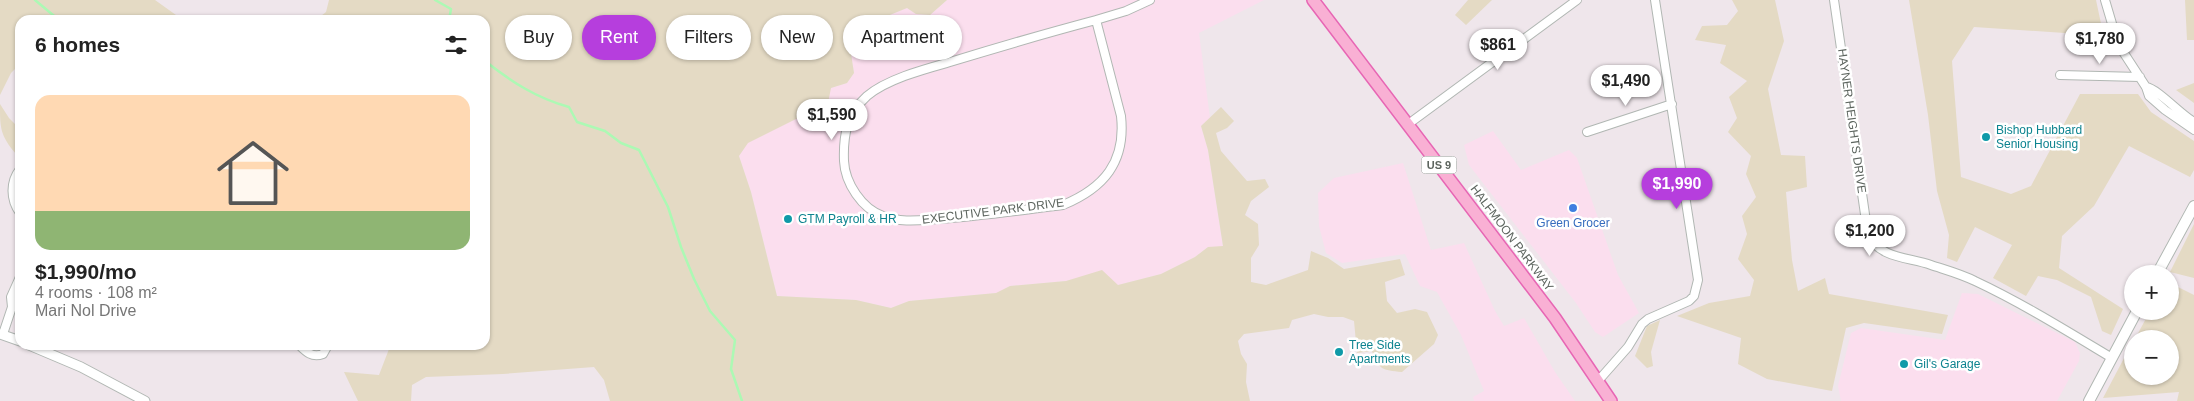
<!DOCTYPE html>
<meta charset="utf-8">
<style>
:root{--surface:#fff;--page:#f6f6f6;--text:#222;--muted:#767676;--line:#e0e0e0;--accent:#b63edd}
body{margin:0;font-family:Arial,sans-serif;background:var(--page);color:var(--text);height:100vh;display:flex;flex-direction:column;font-size:19px;white-space:nowrap}
*{box-sizing:border-box;margin:0}
p{font-size:16px;color:var(--muted)}
.icon{flex:none;width:28px;height:28px;fill:none;stroke:currentColor;stroke-width:2;stroke-linecap:round;stroke-linejoin:round}
.map{position:relative;flex:1;overflow:hidden}
.details{position:absolute;left:15px;top:15px;width:475px;height:335px;display:flex;flex-direction:column;background:var(--surface);border-radius:15px;box-shadow:0 1px 4px #0004}
.details>*{flex:none}
.guide{position:absolute;left:505px;top:15px;width:475px;height:45px;display:flex;gap:10px}
.tools{position:absolute;left:2124px;top:265px;display:grid;gap:10px}
.tools a{display:grid;place-items:center;width:55px;height:55px;border-radius:50%;background:var(--surface);box-shadow:0 1px 4px #0004;font-size:25px}
.price{position:absolute;translate:-50% -42px;padding:0 11px;border-radius:18px;background:#fff;color:#222;font-size:16px;line-height:32px;filter:drop-shadow(0 1px 2px #0008)}
.price::after{content:'';position:absolute;left:50%;top:30px;width:15px;height:11px;margin-left:-8px;background:inherit;clip-path:polygon(0 0,100% 0,50% 100%)}
.price.current{background:var(--accent);color:#fff}
ul{padding:0;list-style:none}
li{display:grid;align-content:center;gap:10px;height:265px;padding:0 20px}
li+li{border-top:1px solid var(--line)}
li span{display:grid;place-items:center;height:155px;border-radius:15px;color:#555}
li>.icon{margin-inline-start:auto}
span .icon{width:90px;height:90px;fill:#fffc;stroke-width:1}
li b{font-size:21px}
h2{display:flex;justify-content:space-between;align-items:center;height:60px;padding:0 20px;font-size:21px}
.pill{padding:0 18px;border-radius:22px;background:var(--surface);box-shadow:0 1px 4px #0004;font-size:18px;line-height:45px}
.pill.current{background:var(--accent);color:#fff}
.map>svg:first-child{display:block}
.commercial{fill:#fbdeee}
.green{fill:#e4dac4}
.lines{fill:none;stroke-linecap:round;stroke-linejoin:round}
.stream{stroke:#acf9b4;stroke-width:2.5}
.minor-casing{stroke:#b1b7b3;stroke-width:10}
.tertiary-casing{stroke:#b1b7b3;stroke-width:11}
.secondary-casing{stroke:#b0b7b2;stroke-width:12}
.primary-casing{stroke:#e766b4;stroke-width:14}
.minor{stroke:#fff;stroke-width:8}
.tertiary{stroke:#fff;stroke-width:9}
.secondary{stroke:#fff;stroke-width:10}
.primary{stroke:#f9b0d4;stroke-width:11}
.culture-dot{fill:#0f9aa8;stroke:#fff;stroke-width:2}
.shop-dot{fill:#3f7fe0;stroke:#fff;stroke-width:2}
.labels{text-anchor:middle;stroke-width:5;stroke-linejoin:round;paint-order:stroke}
.shield{fill:#fff;stroke:#8e938f;stroke-width:1}
.shield-label{font-size:11px;font-weight:bold;fill:#5d655f}
.street-label{font-size:12px;fill:#5d655f;stroke:#fff}
.culture-label{font-size:12px;fill:#0d838f;stroke:#fff;text-anchor:start}
.shop-label{font-size:12px;fill:#366cbe;stroke:#fff}
</style>
<div class="map">
<svg width="2194" height="401" viewBox="0 0 2194 401">
<rect width="100%" height="100%" fill="#efe6eb"/>
<path class="commercial" d="M947,0H1264L1199,33L1210,118L1201,126L1208,150L1223,247H1208L1195,257L1161,274L1118,285L1082,278L1066,281L1010,286L997,293L909,301L891,308L856,300L777,296L751,192L739,156L747,143L810,112L831,88L847,83L854,73L849,41L875,21L907,8L916,14L930,15Z
M1493,131L1521,170L1569,150L1577,158L1618,275L1639,313L1603,337L1595,332L1576,303L1469,165L1464,145Z
M1403,163L1431,250L1464,243L1495,311L1504,326L1524,318L1555,372L1575,401H1474L1473,397L1484,391L1461,335L1437,292L1420,286L1405,254L1342,263L1326,253L1319,226L1318,193L1334,178Z
M1962,293L1978,294L2075,342L2080,353L2079,361L2057,401H1841L1838,386L1851,333L1861,328L1945,340Z"/>
<path class="green" d="M0,0H155L183,20H20V64L11,73L0,95Z
M329,0H947L930,15L916,14L907,8L875,21L849,41L854,73L847,83L831,88L828,103L748,143L739,156L751,192L777,296L856,300L891,308L909,301L996,293L1010,286L1066,281L1102,270L1118,285L1161,274L1195,257L1208,247L1223,246L1208,150L1201,126L1221,107L1234,121L1227,128L1216,133L1221,151L1247,181L1265,179L1269,187L1251,201L1245,215L1258,224L1259,245L1251,258V282L1266,285L1308,270L1311,251L1328,258L1344,269L1400,259L1405,275L1385,282L1387,301L1397,313L1415,309L1427,312L1438,335L1434,344L1402,372C1382,370 1379,370 1372,351L1357,353L1354,321L1343,317H1328L1314,314L1292,320L1289,328L1244,334L1238,341L1241,354L1247,364L1246,382L1250,401H610L604,380L594,367L503,374L426,377L412,385L411,401H358L344,372L379,375L389,349L386,345H485V20H316L326,12Z
M1468,0H1492L1466,25L1455,15Z
M1732,0H1775L1784,41L1768,89L1781,155L1805,156L1807,187L1786,192L1792,260L1798,291L1825,278L1829,294L1948,315L1942,334L1864,323L1846,328L1832,391L1767,379L1738,364L1741,338L1677,316L1709,303L1750,296L1754,280L1738,259L1747,234L1742,216L1756,197L1746,174L1751,156L1728,132L1737,118L1729,97L1747,81L1720,63L1726,45L1695,40L1702,26L1727,25L1738,11Z
M1909,0H2096L2103,33L2079,34L1974,27L1952,61L1961,177L2011,194L2031,186L2080,94H2138L2151,112L2194,141V170L2190,177L2129,146L2094,206L2062,236L2059,268L2123,309L2111,335L2102,331L2091,297L2057,280L2038,276L2026,296L1993,278L2012,245L1975,227L1957,262L1947,258L1949,235L1937,191L1928,115Z
M2185,0H2194V40H2187Z
M2194,83V103L2176,90Z
M0,104L9,118L20,129V147L16,154C0,135 0,128 0,104Z
M2194,224V278L2170,272Z
M2170,283L2194,295V401H2177L2179,392L2103,398L2132,343V376H2170V339H2135L2150,311H2170Z
M1660,320L1651,352L1653,366L1647,368L1635,356L1647,326Z"/>
<g class="lines">
<path class="stream" d="M35,0L59,20
M435,0L451,9L449,20
M485,61C512,82 536,98 569,107L577,122L605,131L621,143L639,150L668,207L681,247L694,279L710,311L735,340L731,369L742,401"/>
<g class="minor-casing">
<path id="minor" d="M1834,0L1868,235C1881,259 1908,257 1931,265C1946,270 1961,274 1975,281C2022,303 2067,331 2112,358
M2105,0L2118,44L2146,87L2149,96L2165,110L2194,130
M1096,20L1121,116C1126,162 1104,188 1063,205C1022,210 981,216 939,219C921,220 901,223 883,216C862,209 845,183 844,161C843,135 847,114 867,96C887,79 925,69 950,62C999,47 1047,33 1096,20Z
M1096,20L1126,11L1150,0
M2060,75L2140,77
M2146,87C2158,89 2180,114 2194,122
M1407,125L1577,0
M1587,132L1672,104
M20,169C10,182 10,199 20,213
M12,307L11,297L20,277
M3,334L12,307L20,297
M299,345C306,352 312,358 323,354L328,345
M1598,381L1628,347L1642,324L1648,319L1689,301L1694,296L1698,280L1655,0"/>
</g>
<g class="tertiary-casing">
<path id="tertiary" d="M0,334L20,341
M29,345L81,367L145,401"/>
</g>
<g class="secondary-casing">
<path id="secondary" d="M2157,274L2194,206
M2089,401L2137,311"/>
</g>
<g class="primary-casing">
<path id="primary" d="M1313,0L1555,318L1611,401"/>
</g>
<use href="#minor" class="minor"/>
<use href="#tertiary" class="tertiary"/>
<use href="#secondary" class="secondary"/>
<use href="#primary" class="primary"/>
</g>
<g class="culture-dot">
<circle cx="1986" cy="137" r="5"/>
<circle cx="788" cy="219" r="5"/>
<circle cx="1339" cy="352" r="5"/>
<circle cx="1904" cy="364" r="5"/>
</g>
<circle class="shop-dot" cx="1573" cy="208" r="5"/>
<g class="labels">
<rect class="shield" x="1421.5" y="156.5" width="35" height="17" rx="4"/>
<g class="shield-label">
<text x="1439" y="169">US 9</text>
</g>
<g class="street-label">
<text transform="translate(1852 121) rotate(82)" y="4">HAYNER HEIGHTS DRIVE</text>
<text transform="translate(993 211) rotate(-7)" y="4">EXECUTIVE PARK DRIVE</text>
<text transform="translate(1512 238) rotate(53)" y="4">HALFMOON PARKWAY</text>
</g>
<g class="culture-label">
<text x="1996" y="134">Bishop Hubbard<tspan x="1996" dy="14">Senior Housing</tspan></text>
<text x="798" y="223">GTM Payroll &amp; HR</text>
<text x="1349" y="349">Tree Side<tspan x="1349" dy="14">Apartments</tspan></text>
<text x="1914" y="368">Gil's Garage</text>
</g>
<g class="shop-label">
<text x="1573" y="227">Green Grocer</text>
</g>
</g>
</svg>
<div class="tools">
<a>+</a>
<a>−</a>
</div>
<b class="price" style="left:2100px;top:65px">$1,780</b>
<b class="price" style="left:1498px;top:71px">$861</b>
<b class="price" style="left:1626px;top:107px">$1,490</b>
<b class="price" style="left:832px;top:141px">$1,590</b>
<b class="price current" style="left:1677px;top:210px">$1,990</b>
<b class="price" style="left:1870px;top:257px">$1,200</b>
<div class="guide">
<a class="pill">Buy</a>
<a class="pill current">Rent</a>
<a class="pill">Filters</a>
<a class="pill">New</a>
<a class="pill">Apartment</a>
</div>
<section class="details">
<h2>6 homes<svg class="icon" aria-label="filters" viewBox="0 0 24 24"><path d="M4 7h16M4 17h16"/><circle cx="9" cy="7" r="2"/><circle cx="15" cy="17" r="2"/></svg></h2>
<ul>
<li><span style="background:linear-gradient(#ffd9b3 75%,#8fb573 0)"><svg class="icon" aria-label="home" viewBox="0 0 24 24"><path d="M3 11l9-7 9 7M6 9v11h12V9"/></svg></span><div><b>$1,990/mo</b><p>4 rooms · 108 m²</p><p>Mari Nol Drive</p></div></li>
</ul>
</section>
</div>
